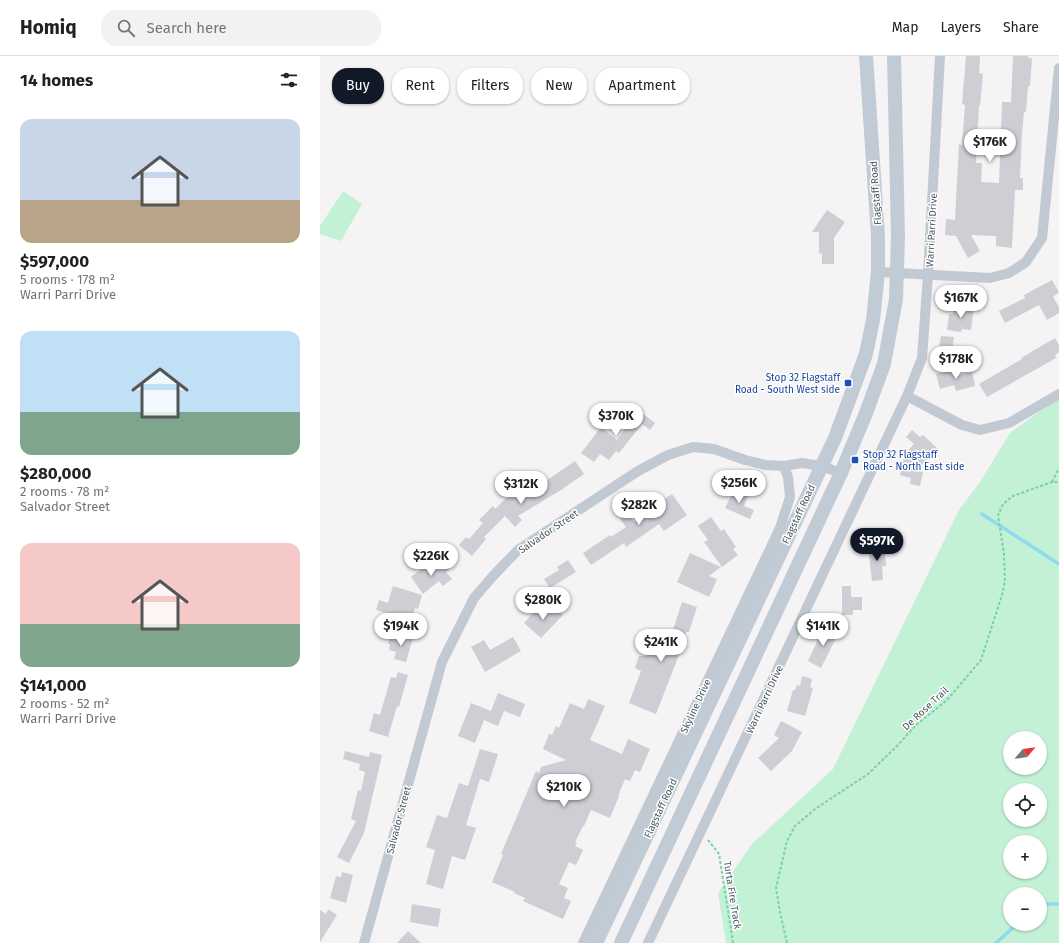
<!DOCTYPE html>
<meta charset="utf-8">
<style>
:root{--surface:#fff;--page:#f2f2f2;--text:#202124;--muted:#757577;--line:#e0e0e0;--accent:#111827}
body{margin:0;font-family:"Fira Sans",sans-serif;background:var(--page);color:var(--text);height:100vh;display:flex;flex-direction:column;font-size:15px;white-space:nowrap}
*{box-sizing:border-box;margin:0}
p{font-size:13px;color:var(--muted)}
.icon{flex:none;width:22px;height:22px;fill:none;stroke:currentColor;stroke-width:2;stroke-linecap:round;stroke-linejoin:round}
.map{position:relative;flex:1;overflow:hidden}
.drawer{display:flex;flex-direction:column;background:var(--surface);width:320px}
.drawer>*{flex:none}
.banner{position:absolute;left:12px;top:12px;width:380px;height:36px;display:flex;gap:8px}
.needle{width:26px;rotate:61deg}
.buttons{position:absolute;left:683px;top:675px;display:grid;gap:8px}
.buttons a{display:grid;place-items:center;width:44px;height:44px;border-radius:50%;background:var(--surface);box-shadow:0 1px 3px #0004;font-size:20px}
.price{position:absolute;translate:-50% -34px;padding:0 9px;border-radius:14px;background:#fff;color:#222;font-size:13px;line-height:26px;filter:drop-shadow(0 1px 2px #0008)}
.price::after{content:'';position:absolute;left:50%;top:24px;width:12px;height:9px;margin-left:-6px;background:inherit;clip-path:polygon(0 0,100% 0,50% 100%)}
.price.active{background:var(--accent);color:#fff}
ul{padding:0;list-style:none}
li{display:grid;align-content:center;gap:8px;height:212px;padding:0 20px}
li span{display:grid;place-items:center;height:124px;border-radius:12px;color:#555}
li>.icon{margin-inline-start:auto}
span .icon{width:72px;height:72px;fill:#fffc;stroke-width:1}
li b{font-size:17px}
h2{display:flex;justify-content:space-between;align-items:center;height:48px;padding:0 20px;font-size:17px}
.chip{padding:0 14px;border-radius:16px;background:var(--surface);box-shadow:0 1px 3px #0004;font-size:14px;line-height:36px}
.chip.active{background:var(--accent);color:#fff}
header{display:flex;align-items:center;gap:24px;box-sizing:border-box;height:56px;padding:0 20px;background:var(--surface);border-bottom:1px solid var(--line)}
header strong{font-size:19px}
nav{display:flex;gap:22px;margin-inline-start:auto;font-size:14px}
.search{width:280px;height:36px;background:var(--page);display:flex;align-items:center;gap:10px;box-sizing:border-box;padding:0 14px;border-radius:16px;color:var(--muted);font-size:15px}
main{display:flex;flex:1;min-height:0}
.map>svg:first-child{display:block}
.green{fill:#c3f1d5;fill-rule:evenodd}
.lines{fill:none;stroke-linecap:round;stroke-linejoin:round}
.stream{stroke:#90daee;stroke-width:3.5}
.building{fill:#cdcfd5}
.path{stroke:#7ad0a6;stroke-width:2;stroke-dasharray:3 2;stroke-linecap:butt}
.minor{stroke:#c1cad2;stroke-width:10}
.secondary{stroke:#c1cbd6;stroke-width:14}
.transit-dot{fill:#1a4fb4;stroke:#fff;stroke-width:1.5}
.labels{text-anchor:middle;stroke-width:3;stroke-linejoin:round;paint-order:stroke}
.street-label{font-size:10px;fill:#4a5661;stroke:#fff}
.transit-label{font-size:10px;fill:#164399;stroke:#fff;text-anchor:end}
</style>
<header>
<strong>Homiq</strong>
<div class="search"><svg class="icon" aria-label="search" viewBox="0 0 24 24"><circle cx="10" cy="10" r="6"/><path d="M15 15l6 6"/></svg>Search here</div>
<nav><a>Map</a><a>Layers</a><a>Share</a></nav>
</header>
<main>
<section class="drawer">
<h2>14 homes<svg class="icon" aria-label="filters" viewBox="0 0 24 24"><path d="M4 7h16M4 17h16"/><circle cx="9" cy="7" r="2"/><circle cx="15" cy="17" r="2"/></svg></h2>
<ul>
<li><span style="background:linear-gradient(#c9d6e8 65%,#b9a48a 0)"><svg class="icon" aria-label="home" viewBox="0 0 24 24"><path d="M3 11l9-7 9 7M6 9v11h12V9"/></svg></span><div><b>$597,000</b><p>5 rooms · 178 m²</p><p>Warri Parri Drive</p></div></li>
<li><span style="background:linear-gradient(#bfe0f5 65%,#7fa58c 0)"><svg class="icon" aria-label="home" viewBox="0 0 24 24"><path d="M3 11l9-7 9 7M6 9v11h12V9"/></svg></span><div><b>$280,000</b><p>2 rooms · 78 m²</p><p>Salvador Street</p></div></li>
<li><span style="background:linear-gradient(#f6c9c9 65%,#7fa58c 0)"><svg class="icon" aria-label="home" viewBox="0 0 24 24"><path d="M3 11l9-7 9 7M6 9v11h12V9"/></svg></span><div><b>$141,000</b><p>2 rooms · 52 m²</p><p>Warri Parri Drive</p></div></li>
</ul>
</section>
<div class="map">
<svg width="739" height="887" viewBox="0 0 739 887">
<rect width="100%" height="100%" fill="#f5f3f3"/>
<path class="green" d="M23,135L42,148L21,185L0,178V170Z
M739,341V887H406L398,837L432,788L513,713L639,454L660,426L690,377ZM690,682H720V712H690ZM690,734H720V764H690ZM690,786H720V816H690ZM690,838H720V868H690Z"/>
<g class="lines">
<path class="stream" d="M662,458L739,508
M720,848H739
M676,887L697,868"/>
</g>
<path class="building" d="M646,0H660L659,17L663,18L660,50H659L656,107H662L661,126L679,127L682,46H691L693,0H708V2H712L710,30H708L706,56H704L702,78L700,122H703V134H695L692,192L676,190V180L651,179L660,195L648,202L636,180L625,179L626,163L635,164L639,88L642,89L645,49L642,48Z
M507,154L525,166L514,182V208H502V197L499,198V176H492Z
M732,224L739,236L733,241L739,251V257L727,264L719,249L685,267L679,255L705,242L704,239Z
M643,247L654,249L651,274L642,273L641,276L627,274L629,258H633V255H638V251H642Z
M621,280L634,281L632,299L618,298Z
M735,282L739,289V296L735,299L736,302L667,341L659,328L702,303L701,302Z
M635,314L636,320L652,316L655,330L636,335L634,329L620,333L616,318Z
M313,350L335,367L330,374L322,368L299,397L296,395L289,404L280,398L274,406L261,397L281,371L297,384L312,363L306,359Z
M592,374L600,381L603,379L618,393L597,414L603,416L600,430L590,428L591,422L580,419L585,398L594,388L586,381Z
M255,405L264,418L241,434L198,460L202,464L195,471L185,460L164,481L166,483L152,500L139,489L146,481L149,483L163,467L159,464L173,450L175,453L184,444L217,424L220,429Z
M414,433L429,439L424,450L434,454L430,463L405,452Z
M333,437L339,447L352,438L367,459L344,475L339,468L306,491L304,487L271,509L263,497L290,479L291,481L306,471L300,463L308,457L314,466L330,455L323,444Z
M391,461L401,475L404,473L416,491L413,493L418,499L402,511L384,486L388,484L378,470Z
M564,489L566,510H562L563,524L552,525L548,491Z
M370,497L401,511L389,520L397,523L389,541L357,526Z
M248,504L256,516L230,532L224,523L239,514L237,511Z
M123,506L129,514L126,516L132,523L123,530L119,525L103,538L91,521L105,510L114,513Z
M73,530L102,539L98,553L95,552L93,560L89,558L87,563L56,554L59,544L68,547Z
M522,530H531V541H542V554H533V559H522Z
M362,546L377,551L369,576H366L362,591L336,658L309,647L321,615L315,612L319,600H326L333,580L349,586Z
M231,548L243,559L221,582L204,567L216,554L221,558Z
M504,571L518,578L501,612L488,605Z
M71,579L80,581L81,579L93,582L86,606L74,603L76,596L69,594L70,588H68Z
M193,581L201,595L165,616L151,591L164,584L170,594Z
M78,616L88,619L79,651L77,650L68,681L49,675L54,657L60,659L71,621L76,622Z
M482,620L492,623L490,631L493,632L485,660L467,655L473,634H475L477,629L480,630Z
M178,637L205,648L200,661L184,655L178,670L164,664L155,687L138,680L151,647L171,655Z
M268,643L285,650L270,684L302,698L308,683L330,693L320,716L315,714L310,725L305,723L298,740H299L290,762L271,754L264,770H263L255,786L257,787L255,790L263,794L256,809L249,806L239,828L248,832L244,842L251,845L243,863L203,845L205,842L194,837L195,836L172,826L183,799L181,798L216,715L219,717L221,711L246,704L223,693L229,678L232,679L236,670L239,672L250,647L264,653Z
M461,665L482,676L472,695L451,715L438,702L459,682L454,679Z
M160,693L178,698L169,726L160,723L146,769L156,772L145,804L132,800L123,833L106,828L115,794L106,791L117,759L127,762L139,727L148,730Z
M25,695L49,701L50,696L62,699L44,777L29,807L17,801L36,765L31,763L38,734L41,735L45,716L39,714L40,708L23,703Z
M22,816L33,819L26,847L10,842L16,820L21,821Z
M92,848L121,853L118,871L90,866Z
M8,853L17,859L0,886V854L6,858Z
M88,875L101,887H77Z"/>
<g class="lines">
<path class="path" d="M732,426L739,412
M388,784L399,798L413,887
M467,887L460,856L456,832L467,785L475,770L495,753L548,718L578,689L596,669L627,644L661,604L683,536L685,522L684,498L678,459L683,448L693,440L732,426H739"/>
<path class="minor" d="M558,216L670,222L689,217L706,206L722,182L739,12
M587,340L642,369L660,374L689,367L739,338
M44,887L122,606L154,542L173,520L198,494L318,415L348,399L373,391L394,393L425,404L445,409L464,410L482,407L501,410L521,417
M263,887L460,472L470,441L468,421L464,410
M328,887L587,340L602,302L608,219L620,0"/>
<path class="secondary" d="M276,887L515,382L546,298L553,264L558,216V181L546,0
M301,887L521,417L546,357L564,308L576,243L578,181L574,0"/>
</g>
<g class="transit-dot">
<rect x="524" y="323" width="8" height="8" rx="2"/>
<rect x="531" y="400" width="8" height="8" rx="2"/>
</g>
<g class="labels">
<g class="street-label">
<text transform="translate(555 137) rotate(-94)" y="4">Flagstaff Road</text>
<text transform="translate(611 174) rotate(-87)" y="4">Warri Parri Drive</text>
<text transform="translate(478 458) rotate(-65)" y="4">Flagstaff Road</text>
<text transform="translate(228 475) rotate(-34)" y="4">Salvador Street</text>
<text transform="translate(444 643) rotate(-65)" y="4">Warri Parri Drive</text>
<text transform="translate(375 650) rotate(-65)" y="4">Skyline Drive</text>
<text transform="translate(605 652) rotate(-43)" y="4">De Rose Trail</text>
<text transform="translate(340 752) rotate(-65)" y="4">Flagstaff Road</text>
<text transform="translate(78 764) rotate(-75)" y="4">Salvador Street</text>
<text transform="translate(413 839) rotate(81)" y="4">Turta Fire Track</text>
</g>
<g class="transit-label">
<text x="520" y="325">Stop 32 Flagstaff<tspan x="520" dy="12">Road - South West side</tspan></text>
<text x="543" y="402" text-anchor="start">Stop 32 Flagstaff<tspan x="543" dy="12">Road - North East side</tspan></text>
</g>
</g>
</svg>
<div class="buttons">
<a><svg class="needle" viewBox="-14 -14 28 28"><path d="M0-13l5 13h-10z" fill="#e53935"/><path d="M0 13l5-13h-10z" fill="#757577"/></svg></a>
<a><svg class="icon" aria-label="locate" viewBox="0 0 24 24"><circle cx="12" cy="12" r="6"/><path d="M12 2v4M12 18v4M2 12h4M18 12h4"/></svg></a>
<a>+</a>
<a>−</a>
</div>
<b class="price" style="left:670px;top:107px">$176K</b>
<b class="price" style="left:641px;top:263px">$167K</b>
<b class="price" style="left:636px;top:324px">$178K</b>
<b class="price" style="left:296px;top:381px">$370K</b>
<b class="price" style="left:419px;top:448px">$256K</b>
<b class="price" style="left:201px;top:449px">$312K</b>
<b class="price" style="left:319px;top:470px">$282K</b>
<b class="price active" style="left:557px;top:506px">$597K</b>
<b class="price" style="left:111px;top:521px">$226K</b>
<b class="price" style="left:223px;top:565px">$280K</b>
<b class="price" style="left:81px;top:591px">$194K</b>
<b class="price" style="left:503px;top:591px">$141K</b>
<b class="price" style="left:341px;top:607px">$241K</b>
<b class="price" style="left:244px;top:752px">$210K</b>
<div class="banner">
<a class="chip active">Buy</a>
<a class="chip">Rent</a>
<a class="chip">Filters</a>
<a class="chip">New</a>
<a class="chip">Apartment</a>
</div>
</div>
</main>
